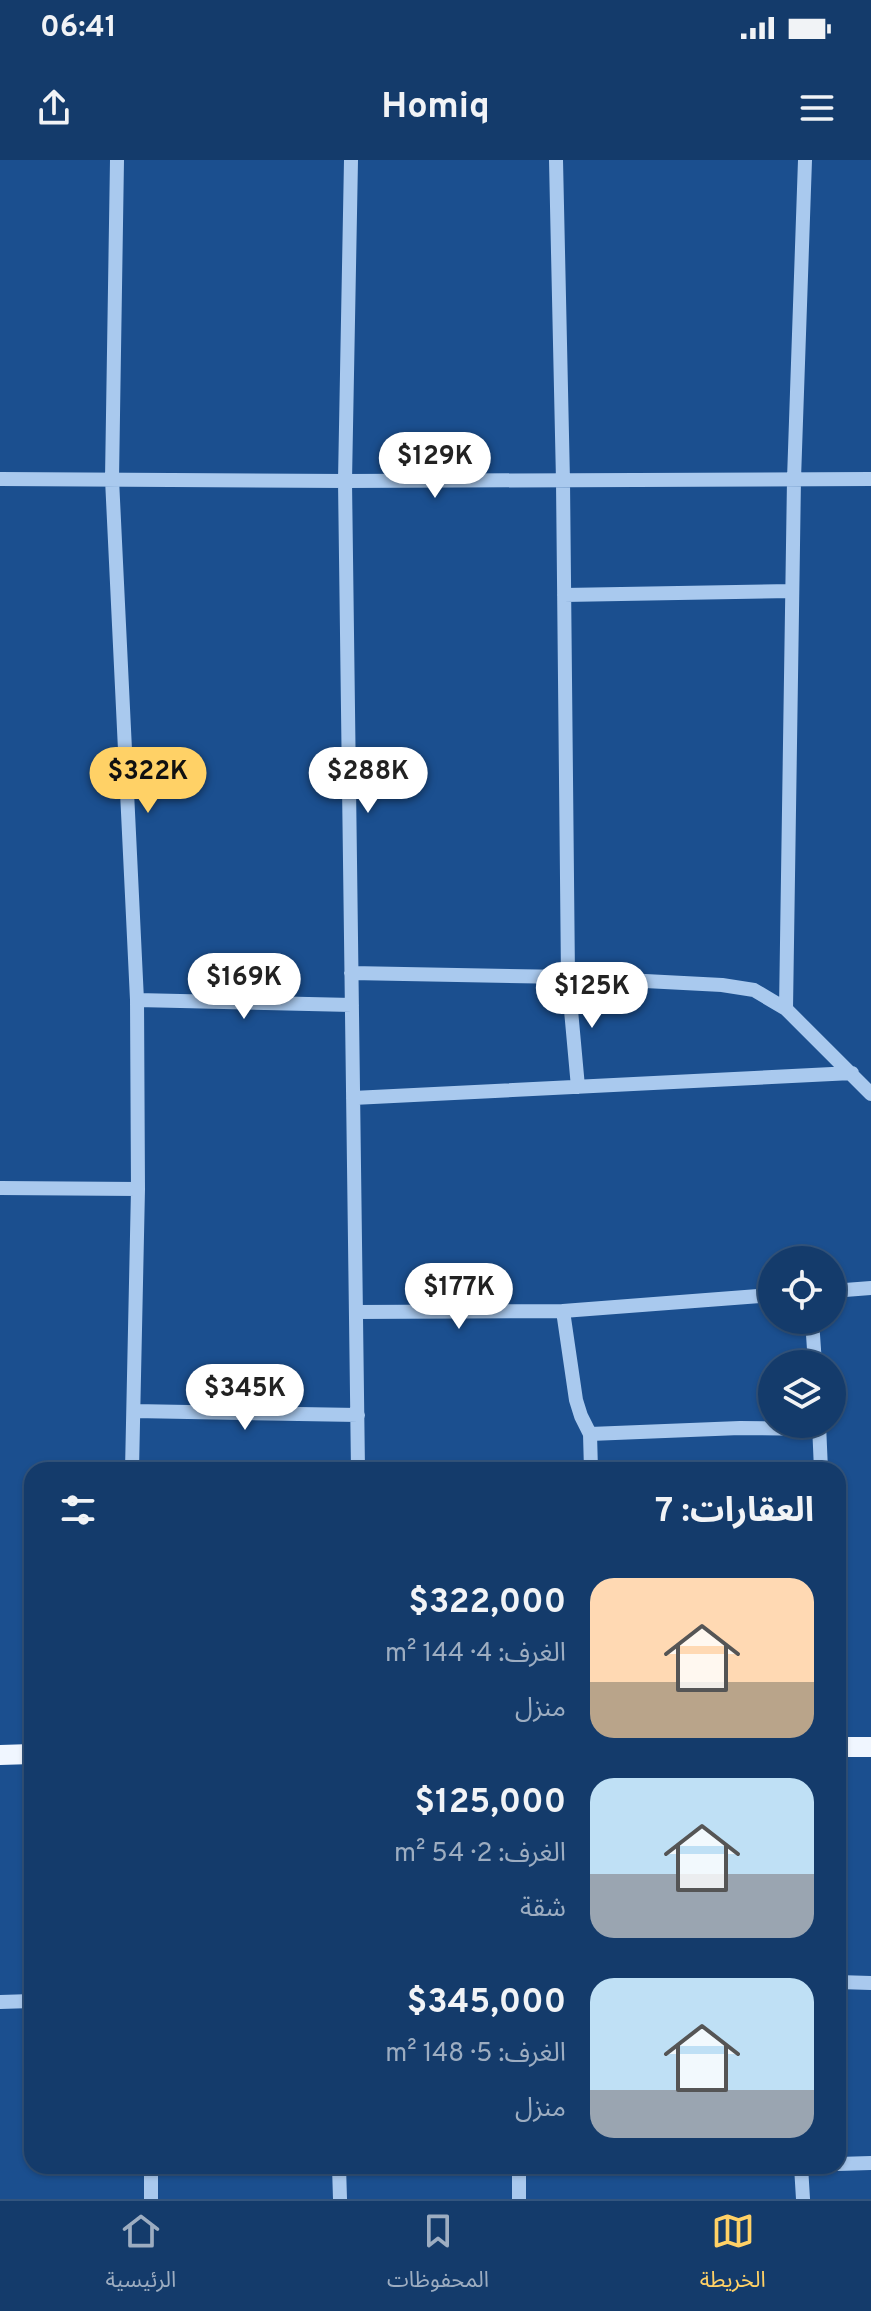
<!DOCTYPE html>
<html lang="ar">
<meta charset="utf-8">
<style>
:root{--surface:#143b6b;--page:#1d4271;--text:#f1f3f6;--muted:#9dadc1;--line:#33557e;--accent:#ffd166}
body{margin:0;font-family:Overpass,"Noto Sans Arabic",sans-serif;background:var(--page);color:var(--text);direction:rtl;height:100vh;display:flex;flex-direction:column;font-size:30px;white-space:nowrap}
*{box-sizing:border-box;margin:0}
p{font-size:26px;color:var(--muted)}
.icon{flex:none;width:44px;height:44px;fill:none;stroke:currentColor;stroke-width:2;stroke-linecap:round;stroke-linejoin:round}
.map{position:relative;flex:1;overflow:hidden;direction:ltr}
.side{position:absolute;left:24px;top:1302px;width:822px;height:712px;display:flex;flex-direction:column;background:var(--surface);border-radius:24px;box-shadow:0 2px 6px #0004,0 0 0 2px var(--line);direction:rtl}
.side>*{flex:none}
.tools{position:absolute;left:758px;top:1086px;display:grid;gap:16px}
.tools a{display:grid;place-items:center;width:88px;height:88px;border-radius:50%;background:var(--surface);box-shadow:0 2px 6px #0004,0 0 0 2px var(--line);font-size:40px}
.price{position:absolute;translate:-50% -68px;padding:0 18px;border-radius:28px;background:#fff;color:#222;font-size:26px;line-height:52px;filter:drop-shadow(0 2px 4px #0008)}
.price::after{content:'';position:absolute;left:50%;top:48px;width:24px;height:18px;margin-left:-12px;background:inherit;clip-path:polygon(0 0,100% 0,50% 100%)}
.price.current{background:var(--accent);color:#111}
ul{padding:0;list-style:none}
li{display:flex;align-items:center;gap:24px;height:200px;padding:0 32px}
li span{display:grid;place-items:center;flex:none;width:224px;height:160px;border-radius:24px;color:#555}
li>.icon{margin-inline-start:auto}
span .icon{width:96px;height:96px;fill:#fffc;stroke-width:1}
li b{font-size:34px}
h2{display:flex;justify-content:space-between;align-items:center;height:96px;padding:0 32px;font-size:34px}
.status{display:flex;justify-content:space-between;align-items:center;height:56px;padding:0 40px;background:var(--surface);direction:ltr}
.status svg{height:22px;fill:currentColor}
header{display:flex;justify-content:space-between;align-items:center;height:104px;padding:0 32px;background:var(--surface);font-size:36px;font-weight:700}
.tab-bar{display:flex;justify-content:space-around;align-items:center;height:112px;border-top:2px solid var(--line);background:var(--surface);font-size:22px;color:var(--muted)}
.tab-bar a{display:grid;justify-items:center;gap:4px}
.tab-bar .current{color:var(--accent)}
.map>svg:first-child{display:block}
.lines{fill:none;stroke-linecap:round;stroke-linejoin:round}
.minor{stroke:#a9c9ee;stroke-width:14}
.major{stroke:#f0f6ff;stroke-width:20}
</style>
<div class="status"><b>06:41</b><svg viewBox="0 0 49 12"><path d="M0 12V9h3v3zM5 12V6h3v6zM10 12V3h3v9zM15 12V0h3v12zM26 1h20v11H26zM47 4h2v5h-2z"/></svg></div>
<header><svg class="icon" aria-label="menu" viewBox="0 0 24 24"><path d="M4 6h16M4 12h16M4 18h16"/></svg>Homiq<svg class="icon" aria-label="share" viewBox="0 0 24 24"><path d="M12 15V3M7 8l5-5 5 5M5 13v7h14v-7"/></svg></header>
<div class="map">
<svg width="871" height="2039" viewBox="0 0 871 2039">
<rect width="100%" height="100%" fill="#1b4f8f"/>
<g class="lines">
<path class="minor" d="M117,0L112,319L137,840L138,1029L132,1310
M351,0L345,321L358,1310
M556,0L563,321L568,817L578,927
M0,319L345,321L871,319
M564,435L792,431
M351,813L568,817L722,825L754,830L786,849L871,934
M137,840L352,845
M786,849L794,319L805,0
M353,938L852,913
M0,1028L138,1029
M832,1131L871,1128
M563,1151L576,1240L581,1256L590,1274L591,1310
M356,1152L563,1151L772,1135
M812,1160L815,1204
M134,1251L358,1255
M819,1264L821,1310
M590,1274L740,1268L819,1269
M838,1822L871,1823
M0,1842L32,1841
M838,2004L871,2003
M151,2006V2039
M339,2006L340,2039
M519,2006V2039
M801,2006L803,2039
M519,2009L698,2006"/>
<path class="major" d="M838,1587H871
M0,1595L32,1594"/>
</g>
</svg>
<div class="tools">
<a><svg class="icon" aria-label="locate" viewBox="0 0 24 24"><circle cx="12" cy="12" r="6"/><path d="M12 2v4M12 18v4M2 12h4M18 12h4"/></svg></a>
<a><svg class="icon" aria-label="layers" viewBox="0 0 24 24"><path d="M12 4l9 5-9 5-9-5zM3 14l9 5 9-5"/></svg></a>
</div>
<b class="price" style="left:435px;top:340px">$129K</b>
<b class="price current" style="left:148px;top:655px">$322K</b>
<b class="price" style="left:368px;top:655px">$288K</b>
<b class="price" style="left:244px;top:861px">$169K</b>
<b class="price" style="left:592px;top:870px">$125K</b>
<b class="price" style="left:459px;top:1171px">$177K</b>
<b class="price" style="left:245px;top:1272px">$345K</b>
<section class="side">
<h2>العقارات: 7<svg class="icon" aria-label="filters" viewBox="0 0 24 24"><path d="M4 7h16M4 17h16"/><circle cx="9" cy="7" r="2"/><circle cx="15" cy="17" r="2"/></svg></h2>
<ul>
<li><span style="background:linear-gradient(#ffd9b3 65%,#b9a48a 0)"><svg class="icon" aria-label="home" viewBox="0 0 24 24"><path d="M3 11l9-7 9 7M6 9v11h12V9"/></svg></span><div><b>$322,000</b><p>الغرف: 4 · 144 m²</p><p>منزل</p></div></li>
<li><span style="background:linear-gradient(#bfe0f5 60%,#9aa5b1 0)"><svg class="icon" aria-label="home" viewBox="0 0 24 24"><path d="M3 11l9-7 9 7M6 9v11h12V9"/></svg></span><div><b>$125,000</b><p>الغرف: 2 · 54 m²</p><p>شقة</p></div></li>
<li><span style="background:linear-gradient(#bfe0f5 70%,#9aa5b1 0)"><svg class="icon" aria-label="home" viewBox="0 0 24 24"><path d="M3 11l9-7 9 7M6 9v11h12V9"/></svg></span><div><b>$345,000</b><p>الغرف: 5 · 148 m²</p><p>منزل</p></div></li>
</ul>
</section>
</div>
<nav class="tab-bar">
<a class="current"><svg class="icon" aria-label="map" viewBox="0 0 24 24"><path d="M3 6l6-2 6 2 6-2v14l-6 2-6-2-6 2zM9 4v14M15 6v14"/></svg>الخريطة</a>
<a><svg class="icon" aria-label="saved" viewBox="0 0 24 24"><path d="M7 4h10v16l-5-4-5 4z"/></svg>المحفوظات</a>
<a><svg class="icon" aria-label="home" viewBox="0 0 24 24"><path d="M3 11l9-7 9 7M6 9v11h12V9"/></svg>الرئيسية</a>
</nav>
